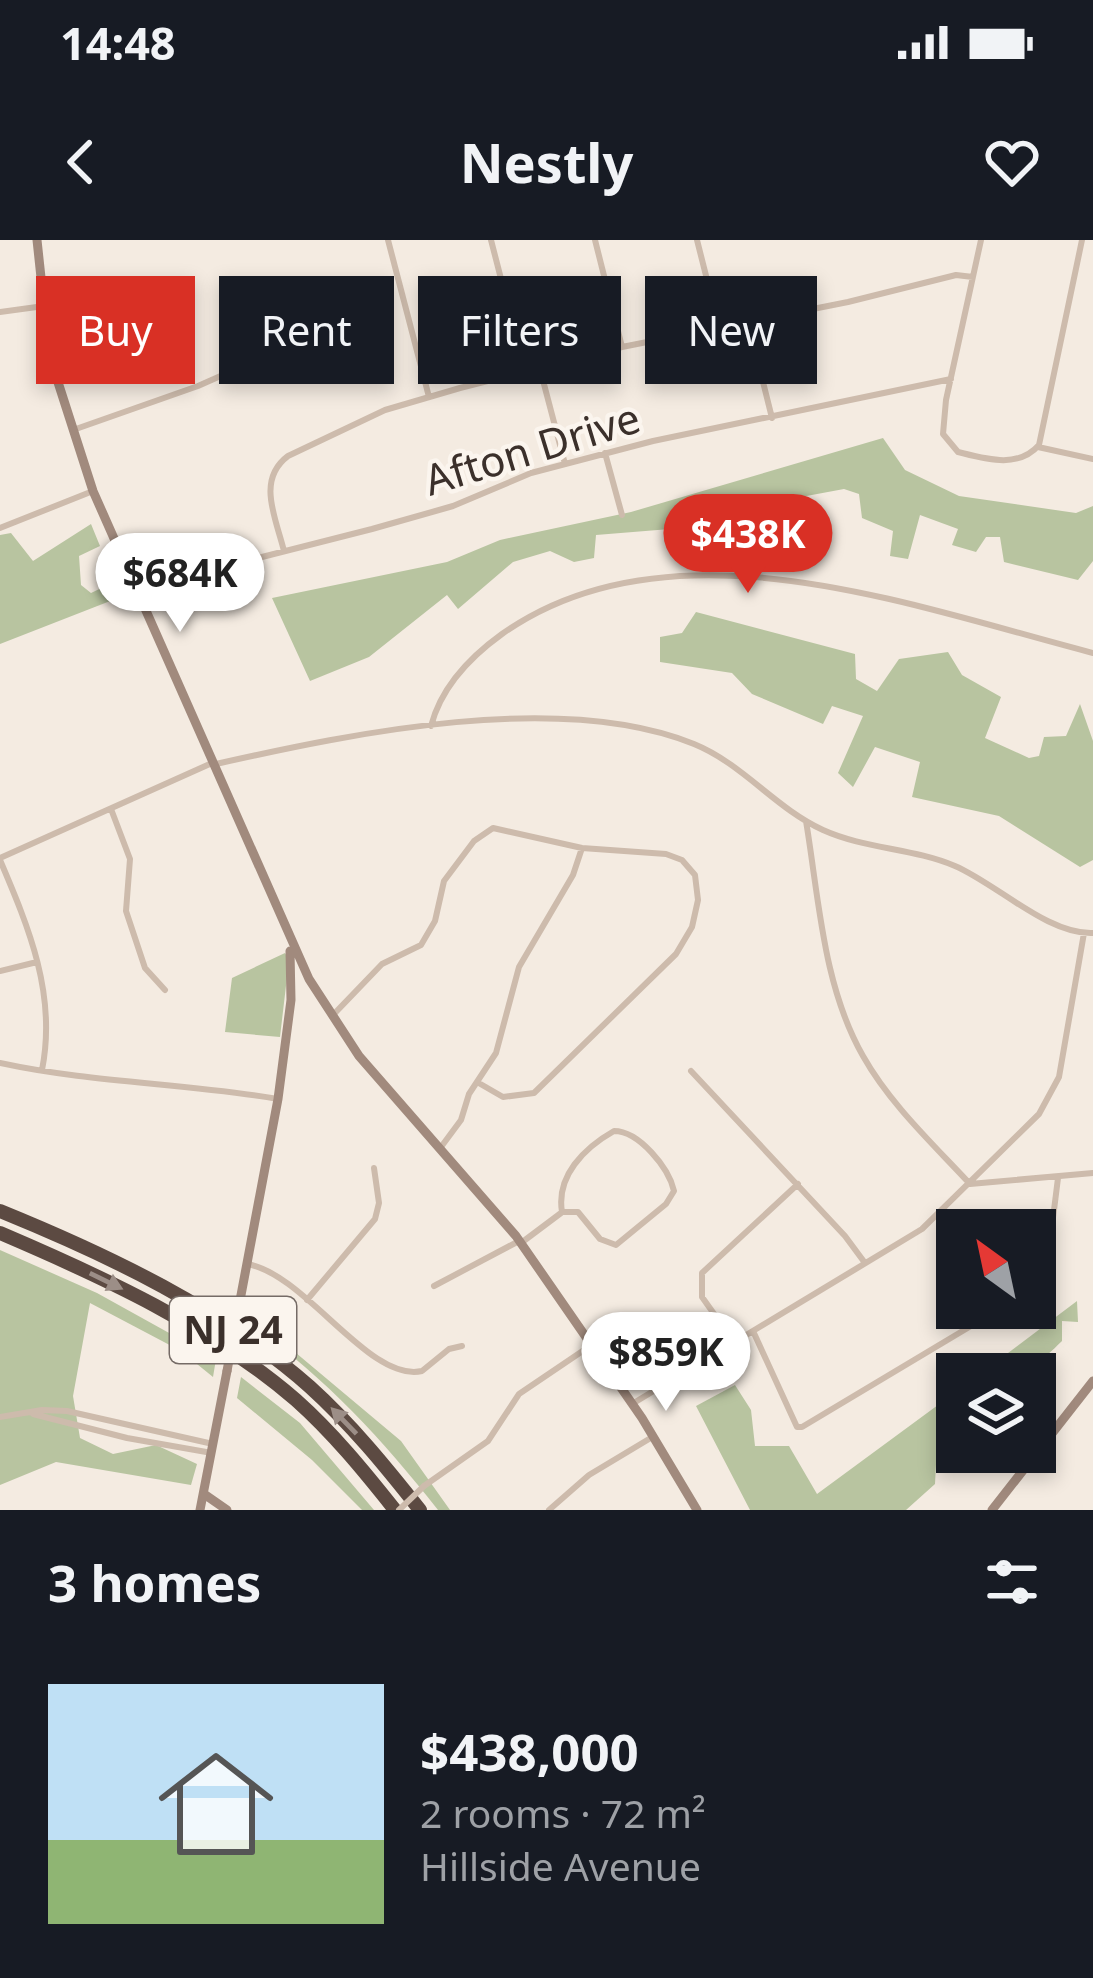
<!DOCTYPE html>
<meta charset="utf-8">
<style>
:root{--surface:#171b24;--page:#20242c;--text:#f1f3f6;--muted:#9ea1a6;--line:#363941;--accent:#d93025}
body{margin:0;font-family:"Noto Sans",sans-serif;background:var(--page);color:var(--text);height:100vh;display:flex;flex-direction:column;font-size:45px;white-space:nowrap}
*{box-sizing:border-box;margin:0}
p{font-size:39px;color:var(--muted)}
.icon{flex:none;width:66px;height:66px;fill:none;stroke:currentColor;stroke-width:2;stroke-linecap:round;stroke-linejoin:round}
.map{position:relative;height:1270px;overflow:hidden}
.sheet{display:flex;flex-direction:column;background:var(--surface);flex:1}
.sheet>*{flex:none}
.top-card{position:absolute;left:36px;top:36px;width:1023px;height:108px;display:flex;gap:24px}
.needle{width:78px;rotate:327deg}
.controls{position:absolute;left:936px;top:969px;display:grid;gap:24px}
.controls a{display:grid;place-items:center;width:120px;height:120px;border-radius:0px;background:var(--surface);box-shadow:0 6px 18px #0003;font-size:60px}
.price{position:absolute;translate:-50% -102px;padding:0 27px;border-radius:42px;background:#fff;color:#222;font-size:39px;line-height:78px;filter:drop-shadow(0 3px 6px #0008)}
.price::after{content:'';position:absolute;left:50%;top:72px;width:36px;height:27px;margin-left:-18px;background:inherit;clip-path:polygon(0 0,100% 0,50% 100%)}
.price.active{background:var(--accent);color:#fff}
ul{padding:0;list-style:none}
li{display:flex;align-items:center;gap:36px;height:300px;padding:0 48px}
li+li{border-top:3px solid var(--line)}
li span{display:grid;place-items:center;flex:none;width:336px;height:240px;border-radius:0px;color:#555}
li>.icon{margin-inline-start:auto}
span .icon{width:144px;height:144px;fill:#fffc;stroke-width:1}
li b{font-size:51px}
h2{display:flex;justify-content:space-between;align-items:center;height:144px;padding:0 48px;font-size:51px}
.chip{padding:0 42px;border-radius:0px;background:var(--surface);box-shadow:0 6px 18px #0003;font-size:42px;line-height:108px}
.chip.active{background:var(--accent);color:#fff}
.status{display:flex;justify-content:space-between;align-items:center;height:84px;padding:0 60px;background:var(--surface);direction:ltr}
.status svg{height:33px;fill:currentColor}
header{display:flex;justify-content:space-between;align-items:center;height:156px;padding:0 48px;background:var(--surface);font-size:54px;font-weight:700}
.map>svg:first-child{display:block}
.green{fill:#b8c4a0}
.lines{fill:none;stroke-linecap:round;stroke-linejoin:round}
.street{stroke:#cdbbac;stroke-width:6}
.secondary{stroke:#a18a7d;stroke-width:9}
.highway{stroke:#5c4a42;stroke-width:14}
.street-bridge{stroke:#cdbbac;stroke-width:6}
.secondary-bridge{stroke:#a18a7d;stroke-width:9}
.oneway{fill:#9c8e87}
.labels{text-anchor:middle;stroke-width:9;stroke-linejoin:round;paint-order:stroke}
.shield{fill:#fbf5ee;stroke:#756b66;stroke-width:3}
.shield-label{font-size:39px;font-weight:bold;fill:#3b302b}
.street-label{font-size:42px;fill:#3b302b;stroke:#fbf5ee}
</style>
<div class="status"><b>14:48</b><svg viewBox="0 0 49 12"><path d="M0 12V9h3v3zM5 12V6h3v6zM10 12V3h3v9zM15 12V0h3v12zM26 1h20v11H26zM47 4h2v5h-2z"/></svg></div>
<header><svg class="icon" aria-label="back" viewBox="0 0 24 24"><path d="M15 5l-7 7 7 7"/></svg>Nestly<svg class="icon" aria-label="heart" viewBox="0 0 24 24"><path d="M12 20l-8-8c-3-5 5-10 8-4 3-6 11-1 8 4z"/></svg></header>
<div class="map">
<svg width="1093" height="1270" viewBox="0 0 1093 1270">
<rect width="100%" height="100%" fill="#f4ebe1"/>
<path class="green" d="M883,198L905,230L959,256L1076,273L1093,266V321L1078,340L1004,322L1000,297H986L976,312L952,305L958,289L920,275L908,319L890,316L893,291L862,278L859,254L844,249L801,257L795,287L717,285L699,271L670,289L596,295L594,318L574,322L550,311L513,322L458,369L447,355L369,417L310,441L272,358L447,322L500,300L631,272Z
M91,284L100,306L79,316L81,345L91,353L116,341L123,356L0,404V295L11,293L33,321Z
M696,372L855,414L856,439L877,451L899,419L948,412L962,435L1001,457L985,498L1029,518L1039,516L1044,497L1066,496L1080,464L1093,501V620L1080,627L999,576L912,557L920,522L875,507L853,547L838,533L863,476L832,466L823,484L752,454L732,433L660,422V397L682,393Z
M285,713L289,720L280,797L225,792L232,738Z
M0,1010L97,1053L216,1119L213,1137L181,1111L90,1063L73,1156L80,1198L113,1214L156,1205L197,1224L191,1245L56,1222L0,1245Z
M1077,1061L1078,1082L1062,1081V1101C1028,1134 1027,1134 980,1134Z
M253,1077L401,1201L450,1270H438C382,1199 325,1137 251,1085Z
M241,1137L300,1183L374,1270H362L312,1220L237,1158Z
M735,1145L751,1170L755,1206H789L817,1254L957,1151V1190L938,1186L935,1244L906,1270H750L696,1166Z"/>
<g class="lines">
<path class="street" d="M388,0L429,157
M491,0L525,132
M595,0L622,107
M697,0L719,87
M981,0L946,160L943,194L958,212C986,219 1018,229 1039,205L1082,0
M288,46L304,60L309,88L301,99L270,114L260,63L270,51Z
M0,72L44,66
M748,82L772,178
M540,129L565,224
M73,190L198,146L270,114
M1038,207L1093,219
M605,213L622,275
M0,288L93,251
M284,311C276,278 256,240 288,216L385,170L460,148L622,107L848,62L956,35L973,37
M135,348L193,322L262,317L372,289L453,266L531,233L653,201L951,139
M431,486C441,448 470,417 502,394C671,274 914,367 1093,413
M216,524C353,493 560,450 694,504C743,524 775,568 823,590C865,609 913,608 955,626C997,644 1048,695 1093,693
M111,569L130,619L126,671L145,728L165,750
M806,581C819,659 823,746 863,816C890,864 933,904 970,944L1093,933
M0,618L212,523
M0,620C29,688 57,755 42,830
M0,731L37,722
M332,776L382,724L421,705L435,681L444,641L474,601L493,588L582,608L666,614L682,620L695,635L698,660L692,687L676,714L534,853L503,857L477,842
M0,823C92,843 186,843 278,859
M691,831L845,996L865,1023
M614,891C639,891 669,928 674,951L666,964L616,1005L600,999L578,972H562C556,936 584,908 614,891Z
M441,907L461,880L469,854L496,813L519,727L573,635L582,608
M521,1003L561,973
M247,1024C306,1034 369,1143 422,1131L449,1109L462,1106
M1035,1032L1051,994L1058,938
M434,1046L519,1001
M307,1060L375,979L379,963L374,928
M753,1091L797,1187H802L1001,1068
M734,1102L702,1057V1033L798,944
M632,1164L922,989L1039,874L1059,837L1084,693
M33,1174L127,1198L212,1213
M0,1177L42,1170L67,1171L213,1204
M424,1246L488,1201L519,1154L590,1106
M549,1270L589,1235L654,1196"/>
<path class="secondary" d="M37,0L45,75L56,136L93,251L309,739L359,816L516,996L642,1178L697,1270
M238,1071L278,859L291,760L290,711
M204,1254L227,1270
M200,1270L227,1131
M992,1270L1093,1141"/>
<path class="highway" d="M0,971C108,1015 222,1069 310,1147C351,1184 386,1227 420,1270
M0,993C103,1037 210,1086 296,1160C333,1193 364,1231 395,1270"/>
<path class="street-bridge" d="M399,1270L424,1246"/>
<path class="secondary-bridge" d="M227,1131L238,1071"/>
</g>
<defs><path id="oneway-solid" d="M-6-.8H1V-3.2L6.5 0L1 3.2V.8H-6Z" transform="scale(3)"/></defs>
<g class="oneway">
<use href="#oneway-solid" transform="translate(106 1041) rotate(26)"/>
<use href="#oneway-solid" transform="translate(344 1181) rotate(-134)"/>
</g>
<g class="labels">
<rect class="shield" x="170" y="1057" width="126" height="66" rx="9"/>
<g class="shield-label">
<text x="233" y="1104">NJ 24</text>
</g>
<g class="street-label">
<text transform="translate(532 209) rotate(-17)" y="15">Afton Drive</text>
</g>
</g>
</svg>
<div class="controls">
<a><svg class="needle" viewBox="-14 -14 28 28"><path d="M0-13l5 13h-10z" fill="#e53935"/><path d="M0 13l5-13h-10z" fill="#9ea1a6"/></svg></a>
<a><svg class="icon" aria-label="layers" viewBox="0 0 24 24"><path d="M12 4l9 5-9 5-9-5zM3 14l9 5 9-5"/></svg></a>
</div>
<b class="price active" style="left:748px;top:356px">$438K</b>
<b class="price" style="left:180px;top:395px">$684K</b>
<b class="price" style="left:666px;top:1174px">$859K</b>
<div class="top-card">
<a class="chip active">Buy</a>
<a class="chip">Rent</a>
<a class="chip">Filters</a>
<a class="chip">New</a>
</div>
</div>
<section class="sheet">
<h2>3 homes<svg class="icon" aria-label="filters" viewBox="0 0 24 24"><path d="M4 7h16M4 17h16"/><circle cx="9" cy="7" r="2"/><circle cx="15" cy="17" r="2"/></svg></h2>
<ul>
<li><span style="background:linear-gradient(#bfe0f5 65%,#8fb573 0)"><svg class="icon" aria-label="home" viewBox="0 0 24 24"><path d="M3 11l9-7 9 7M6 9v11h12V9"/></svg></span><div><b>$438,000</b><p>2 rooms · 72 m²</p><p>Hillside Avenue</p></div></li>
</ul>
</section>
